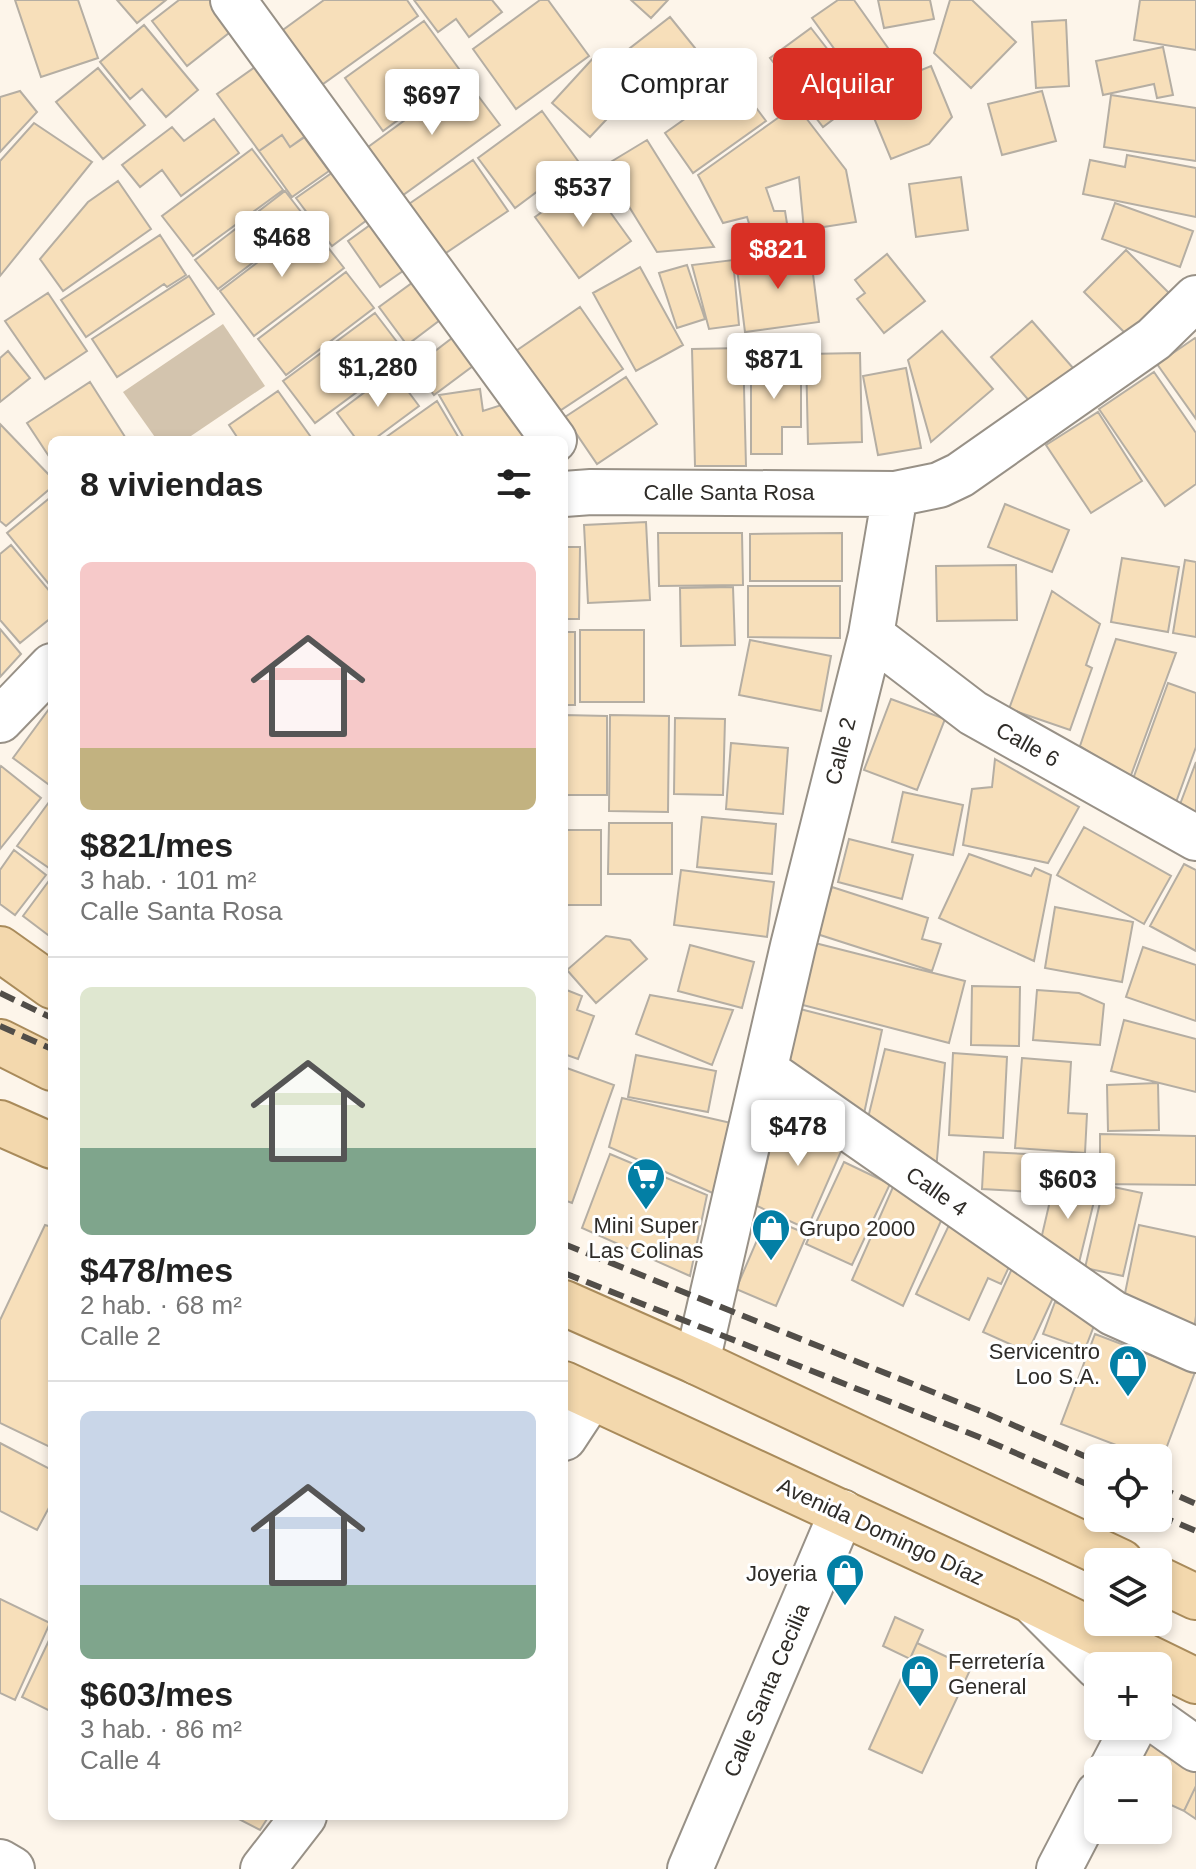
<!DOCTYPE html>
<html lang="es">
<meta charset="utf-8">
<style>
:root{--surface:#fff;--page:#f6f6f6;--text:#222;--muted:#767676;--line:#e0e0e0;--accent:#d93025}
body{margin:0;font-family:Helvetica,sans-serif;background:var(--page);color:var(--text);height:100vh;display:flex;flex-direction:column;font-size:30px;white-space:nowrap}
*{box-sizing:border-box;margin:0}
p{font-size:26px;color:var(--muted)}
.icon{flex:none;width:44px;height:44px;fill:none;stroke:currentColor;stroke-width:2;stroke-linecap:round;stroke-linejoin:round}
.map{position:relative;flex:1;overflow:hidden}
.drawer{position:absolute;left:48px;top:436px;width:520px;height:1384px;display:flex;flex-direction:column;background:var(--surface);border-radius:12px;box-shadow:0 4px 12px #0003}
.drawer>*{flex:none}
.top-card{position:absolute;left:592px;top:48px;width:484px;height:72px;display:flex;gap:16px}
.tools{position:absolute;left:1084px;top:1444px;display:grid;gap:16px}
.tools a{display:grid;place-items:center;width:88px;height:88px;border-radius:12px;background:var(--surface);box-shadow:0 4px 12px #0003;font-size:40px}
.price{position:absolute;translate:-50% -68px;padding:0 18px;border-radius:8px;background:#fff;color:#222;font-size:26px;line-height:52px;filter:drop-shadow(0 2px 4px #0008)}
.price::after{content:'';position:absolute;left:50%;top:48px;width:24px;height:18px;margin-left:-12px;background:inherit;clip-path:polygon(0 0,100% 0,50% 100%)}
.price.current{background:var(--accent);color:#fff}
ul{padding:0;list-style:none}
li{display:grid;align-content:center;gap:16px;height:424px;padding:0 32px}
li+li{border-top:2px solid var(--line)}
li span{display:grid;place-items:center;height:248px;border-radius:12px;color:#555}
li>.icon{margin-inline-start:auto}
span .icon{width:144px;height:144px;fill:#fffc;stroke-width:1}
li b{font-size:34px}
h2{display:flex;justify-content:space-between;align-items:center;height:96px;padding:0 32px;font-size:34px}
.chip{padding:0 28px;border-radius:12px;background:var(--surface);box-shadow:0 4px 12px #0003;font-size:28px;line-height:72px}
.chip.current{background:var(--accent);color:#fff}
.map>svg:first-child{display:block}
.green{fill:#d3c4ae}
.building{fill:#f7dfba;stroke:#b5aea3;stroke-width:2}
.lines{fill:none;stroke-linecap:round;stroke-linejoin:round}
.minor-casing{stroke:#989187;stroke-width:48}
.major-casing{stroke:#a98b5b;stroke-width:48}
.minor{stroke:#fff;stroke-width:44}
.major{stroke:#f3d8ad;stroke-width:44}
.rail{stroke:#524e49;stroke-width:6;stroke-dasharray:16 8;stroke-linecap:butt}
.labels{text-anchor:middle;stroke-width:6;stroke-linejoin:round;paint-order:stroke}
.street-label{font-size:22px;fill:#2f2c28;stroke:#fff}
.poi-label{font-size:22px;fill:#2f2c28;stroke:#fff;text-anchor:start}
</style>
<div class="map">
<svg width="1196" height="1869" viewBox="0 0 1196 1869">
<rect width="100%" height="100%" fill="#fdf5ea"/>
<path class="green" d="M223,324L265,386L185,440H157L123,392Z"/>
<path class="building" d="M15,0H78L98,58L41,77Z
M117,0H166L137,23Z
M179,0H211L234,29L187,66L152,21Z
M324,0H407L418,16L316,89L276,35Z
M414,0H492L502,12L469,37L456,19L438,32Z
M540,0H548L589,56L516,109L473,49Z
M631,0H668L651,18Z
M838,0H854L900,65L864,90L812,18Z
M878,0H930L934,19L884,28Z
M950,0H972L1016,42L971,88L934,53Z
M1140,0H1196V50L1134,40Z
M670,17L708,64L663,99L625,52Z
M1066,20L1069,86L1036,88L1032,22Z
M424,21L462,73L383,131L345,78Z
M144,25L198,90L166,117L142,89L130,99L100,62Z
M811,28L864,96L823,127L770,58Z
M1163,47L1173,95L1157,98L1154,84L1103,95L1096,61Z
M596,55L634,90L590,137L552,103Z
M262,62L312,132L290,147L282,135L259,151L217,94Z
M931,66L952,117L929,144L891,159L874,118L892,82Z
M98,68L145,125L103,159L56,102Z
M464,77L500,125L399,198L364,150Z
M737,82L766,121L693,173L665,133Z
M20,91L37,112L0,152V97Z
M1042,91L1056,141L1002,155L988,104Z
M1111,95L1196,108V161L1104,147Z
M796,105L846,170L856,222L804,230L799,177L766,188L774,211H785L789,236L755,243L747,217L723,223L698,175Z
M542,111L578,161L515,208L478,158Z
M214,119L239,153L181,196L162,170L140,187L122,165L172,127L184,141Z
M34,123L92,162L0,276V161Z
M282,135L290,147L304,137L329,171L292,197L259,151Z
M647,140L714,247L657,252L604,166Z
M252,149L283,190L193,256L162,216Z
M1127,155L1196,168V217L1083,194L1090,160L1125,167Z
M473,160L508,211L440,257L406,206Z
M336,170L371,217L332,246L296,198Z
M961,177L968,230L916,237L909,184Z
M587,180L631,241L579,278L535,217Z
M118,181L151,229L63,291L40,259L88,202Z
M285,191L308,221L218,289L195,260Z
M1115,203L1193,231L1180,267L1102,239Z
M377,220L410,266L380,287L348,241Z
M309,223L344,268L254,336L220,291Z
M160,235L186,275L167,287L164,284L86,337L61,300Z
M810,250L819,322L745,332L736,260Z
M1126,250L1169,293L1127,335L1084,292Z
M887,254L925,301L884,333L857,299L865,293L855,280Z
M733,260L739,325L709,329L692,265Z
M687,265L705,319L677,328L659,273Z
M640,267L683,345L636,371L593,293Z
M346,272L374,308L286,375L258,339Z
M189,276L214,314L117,377L92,339Z
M416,280L444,317L407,345L379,307Z
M48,293L87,351L45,379L5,321Z
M580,307L623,369L555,414L513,353Z
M375,313L407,355L315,423L283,381Z
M1032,321L1073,368L1032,404L991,357Z
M942,331L993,389L931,442L908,360Z
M460,332L481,360L434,395L413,368Z
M1195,338L1196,339V419L1157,364Z
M743,348L746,466H695L692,349Z
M8,351L30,378L0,402V358Z
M860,353L862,442L808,444L806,354Z
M751,356L801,357V427H782V454H751Z
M906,368L921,448L878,455L863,376Z
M393,371L419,406L373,440H357L337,413Z
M1154,372L1196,433V484L1165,506L1099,409Z
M626,377L657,424L597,464L565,417Z
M90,382L127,440H52V461L27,423Z
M480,389L483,411L511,402L535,440H465L439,395Z
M278,391L313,440H239L229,425Z
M437,401L460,440H382Z
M1098,412L1142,481L1091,513L1046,445Z
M0,424L52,478V487L6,526L0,521Z
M52,496V588L7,533Z
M1005,504L1069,530L1052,572L988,547Z
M646,522L650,600L588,603L584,525Z
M658,533H742L743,585L659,586Z
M842,533V581H750V534Z
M11,545L52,594V617L20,643L0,620V554Z
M564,547H580L579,619H564Z
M1122,558L1179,567L1168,632L1111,622Z
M1185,560L1196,562V637L1173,633Z
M1016,565L1017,620L937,621L936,566Z
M748,586H840V638L748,637Z
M733,587L735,645L681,646L680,588Z
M1052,591L1100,624L1086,665L1092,668L1070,730L1009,709Z
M0,629L21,654L0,677Z
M580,630H644V702H580Z
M564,632H575V705H564Z
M1116,639L1176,653L1130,778L1080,746Z
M750,640L831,656L821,711L739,695Z
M1168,683L1196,693V747L1175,805L1133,779Z
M891,699L945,719L917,790L864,770Z
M49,709L52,712V787L13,758Z
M564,715L607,716V795H564Z
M610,715L669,716L668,812L609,811Z
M675,718L725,719L723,795L674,794Z
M731,743L788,748L783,814L726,809Z
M995,759L1079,807L1048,863L963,845L972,789L992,787Z
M1196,762V816L1179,807Z
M1,766L41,798L0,849V768Z
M903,792L963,805L953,855L892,842Z
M49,802L52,804V870L17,846Z
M702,817L776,824L772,874L697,867Z
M609,823H672V874H608Z
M1084,827L1171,876L1144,924L1057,875Z
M564,830H601V905H564Z
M849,839L913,855L902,899L838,882Z
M14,850L46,875L15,915L0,904V870Z
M969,854L1031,876L1035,868L1051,875L1034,961L939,918Z
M1184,864L1196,870V951L1150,926Z
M681,870L774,882L767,937L674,925Z
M51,878L52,879V938L23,916Z
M832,887L928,918L922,939L941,944L932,971L817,934Z
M1055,907L1133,922L1122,982L1045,968Z
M606,936L630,940L647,959L596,1003L567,970Z
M815,943L965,981L949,1043L799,1004Z
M690,945L754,962L742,1008L678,991Z
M1143,947L1196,965V1021L1126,997Z
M972,986L1020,987L1019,1046L971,1045Z
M564,989L582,996L577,1010L594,1016L578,1059L564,1054Z
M1037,990L1079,993L1104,1004L1100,1045L1033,1040Z
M650,995L733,1010L712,1065L636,1034Z
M800,1009L882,1030L862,1123L783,1068Z
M1124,1020L1196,1039V1092L1111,1071Z
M885,1049L945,1063L936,1171L866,1126Z
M953,1053L1007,1057L1003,1138L949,1135Z
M636,1055L716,1071L708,1112L628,1097Z
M1022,1058L1071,1062L1068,1113L1087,1114L1085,1153L1015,1148Z
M564,1067L614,1085L572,1203L564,1200Z
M1158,1083L1159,1130L1108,1131L1107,1085Z
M622,1098L731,1123L715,1194L609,1147Z
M783,1107L846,1140L807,1229L757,1206L778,1113Z
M1100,1134L1196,1136V1185L1100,1184Z
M984,1152L1051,1155L1050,1193L982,1189Z
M610,1154L707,1195L690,1276L582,1228Z
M844,1162L890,1184L852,1265L806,1244Z
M1056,1175L1098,1185L1076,1275L1039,1248Z
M897,1178L945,1212L903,1306L852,1280Z
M1104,1185L1142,1193L1123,1276L1085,1268Z
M767,1217L807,1234L776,1306L736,1289Z
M950,1223L1015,1254L1001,1284L988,1278L969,1320L916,1294Z
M45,1225L52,1227V1366L50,1370L52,1372V1448L0,1423V1320Z
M1139,1225L1196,1237V1316L1193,1336L1122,1308Z
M1015,1262L1057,1289L1028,1352L983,1332Z
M1055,1302L1097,1318L1085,1349L1043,1334Z
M1095,1334L1195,1372L1161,1462L1158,1458H1150L1061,1424Z
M0,1443L52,1470V1502L37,1530L0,1511Z
M0,1599L50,1623L15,1700L0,1693Z
M895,1617L923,1630L910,1659L883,1646Z
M52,1634V1712L22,1697Z
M917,1643L971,1668L922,1773L869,1749Z
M1147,1733L1196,1756V1786L1184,1811L1158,1799V1770H1129Z
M1196,1786V1819L1184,1811Z
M233,1816H269L260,1830Z"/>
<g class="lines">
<g class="minor-casing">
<path id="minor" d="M233,0L554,440
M564,494L591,492L895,494
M871,635L973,713L1196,838
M0,720L52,666
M766,1071L1113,1313L1196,1350
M697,1362L793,946L871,635L895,494L939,485L960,475L1154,339L1196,298
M564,1438L591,1397
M1036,1605L1098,1667
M1158,1722L1196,1749
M1111,1770L1134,1726
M0,1862L12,1869
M263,1869L304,1816
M690,1869L842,1512
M1059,1869L1098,1794"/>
</g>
<g class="major-casing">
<path id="major" d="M0,949L52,986
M0,1042L52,1068
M0,1123L52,1146
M564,1303L697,1362L1121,1562
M564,1384L1032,1601L1196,1681
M1158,1579L1196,1597"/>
</g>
<use href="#minor" class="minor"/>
<use href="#major" class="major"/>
<path class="rail" d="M0,993L52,1018
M0,1026L52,1049
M564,1244L990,1415L1098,1462
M564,1273L979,1437L1098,1489
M1158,1487L1196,1504
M1158,1515L1196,1531"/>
</g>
<defs>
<g id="supermarket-pin" transform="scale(2)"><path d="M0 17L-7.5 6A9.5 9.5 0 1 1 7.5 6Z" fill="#037fa5" stroke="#fff"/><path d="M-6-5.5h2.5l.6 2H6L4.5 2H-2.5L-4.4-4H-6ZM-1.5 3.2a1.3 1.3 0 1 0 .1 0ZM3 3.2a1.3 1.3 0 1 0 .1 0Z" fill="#fff"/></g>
<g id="shop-pin" transform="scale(2)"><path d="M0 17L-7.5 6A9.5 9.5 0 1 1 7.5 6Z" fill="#037fa5" stroke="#fff"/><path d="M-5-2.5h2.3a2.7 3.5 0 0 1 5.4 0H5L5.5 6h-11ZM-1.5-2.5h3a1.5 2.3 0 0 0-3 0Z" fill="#fff"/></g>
</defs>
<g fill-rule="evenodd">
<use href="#supermarket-pin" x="646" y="1177"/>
<use href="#shop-pin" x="771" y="1228"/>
<use href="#shop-pin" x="1128" y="1364"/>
<use href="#shop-pin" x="845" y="1573"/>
<use href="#shop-pin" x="920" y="1674"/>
</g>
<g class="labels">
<g class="street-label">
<text x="729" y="500">Calle Santa Rosa</text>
<text transform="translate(1028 744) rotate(29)" y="8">Calle 6</text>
<text transform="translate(840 751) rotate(-76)" y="8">Calle 2</text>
<text transform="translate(937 1191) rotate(35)" y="8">Calle 4</text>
<text transform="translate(881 1531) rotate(25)" y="8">Avenida Domingo Díaz</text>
<text transform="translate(766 1690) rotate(-67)" y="8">Calle Santa Cecilia</text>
</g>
<g class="poi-label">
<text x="646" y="1233" text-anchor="middle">Mini Super<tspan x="646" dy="25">Las Colinas</tspan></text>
<text x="799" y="1236">Grupo 2000</text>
<text x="1100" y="1359" text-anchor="end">Servicentro<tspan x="1100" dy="25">Loo S.A.</tspan></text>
<text x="817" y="1581" text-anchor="end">Joyeria</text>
<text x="948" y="1669">Ferretería<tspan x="948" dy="25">General</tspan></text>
</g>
</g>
</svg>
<div class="tools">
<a><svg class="icon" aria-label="locate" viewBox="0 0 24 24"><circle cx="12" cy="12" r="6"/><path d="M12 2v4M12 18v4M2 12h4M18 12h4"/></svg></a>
<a><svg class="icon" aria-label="layers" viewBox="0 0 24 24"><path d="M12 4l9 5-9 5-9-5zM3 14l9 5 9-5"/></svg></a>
<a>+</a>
<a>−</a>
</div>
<b class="price" style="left:432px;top:137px">$697</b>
<b class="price" style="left:583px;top:229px">$537</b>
<b class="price" style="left:282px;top:279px">$468</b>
<b class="price current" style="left:778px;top:291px">$821</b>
<b class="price" style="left:774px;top:401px">$871</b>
<b class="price" style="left:378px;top:409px">$1,280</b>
<b class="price" style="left:798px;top:1168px">$478</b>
<b class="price" style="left:1068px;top:1221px">$603</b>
<div class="top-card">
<a class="chip">Comprar</a>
<a class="chip current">Alquilar</a>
</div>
<section class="drawer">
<h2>8 viviendas<svg class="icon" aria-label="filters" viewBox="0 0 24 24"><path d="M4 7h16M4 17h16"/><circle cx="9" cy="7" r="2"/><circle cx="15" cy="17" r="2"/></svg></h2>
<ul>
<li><span style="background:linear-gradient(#f6c9c9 75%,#c2b280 0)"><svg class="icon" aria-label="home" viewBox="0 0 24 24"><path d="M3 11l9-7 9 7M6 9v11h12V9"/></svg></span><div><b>$821/mes</b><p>3 hab. · 101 m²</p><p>Calle Santa Rosa</p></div></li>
<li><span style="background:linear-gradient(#dfe7d0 65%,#7fa58c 0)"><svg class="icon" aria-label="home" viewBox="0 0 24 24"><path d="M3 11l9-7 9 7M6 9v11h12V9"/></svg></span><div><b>$478/mes</b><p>2 hab. · 68 m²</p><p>Calle 2</p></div></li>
<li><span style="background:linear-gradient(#c9d6e8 70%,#7fa58c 0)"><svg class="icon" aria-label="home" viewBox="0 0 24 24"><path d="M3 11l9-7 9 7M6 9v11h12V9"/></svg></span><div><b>$603/mes</b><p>3 hab. · 86 m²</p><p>Calle 4</p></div></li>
</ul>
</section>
</div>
